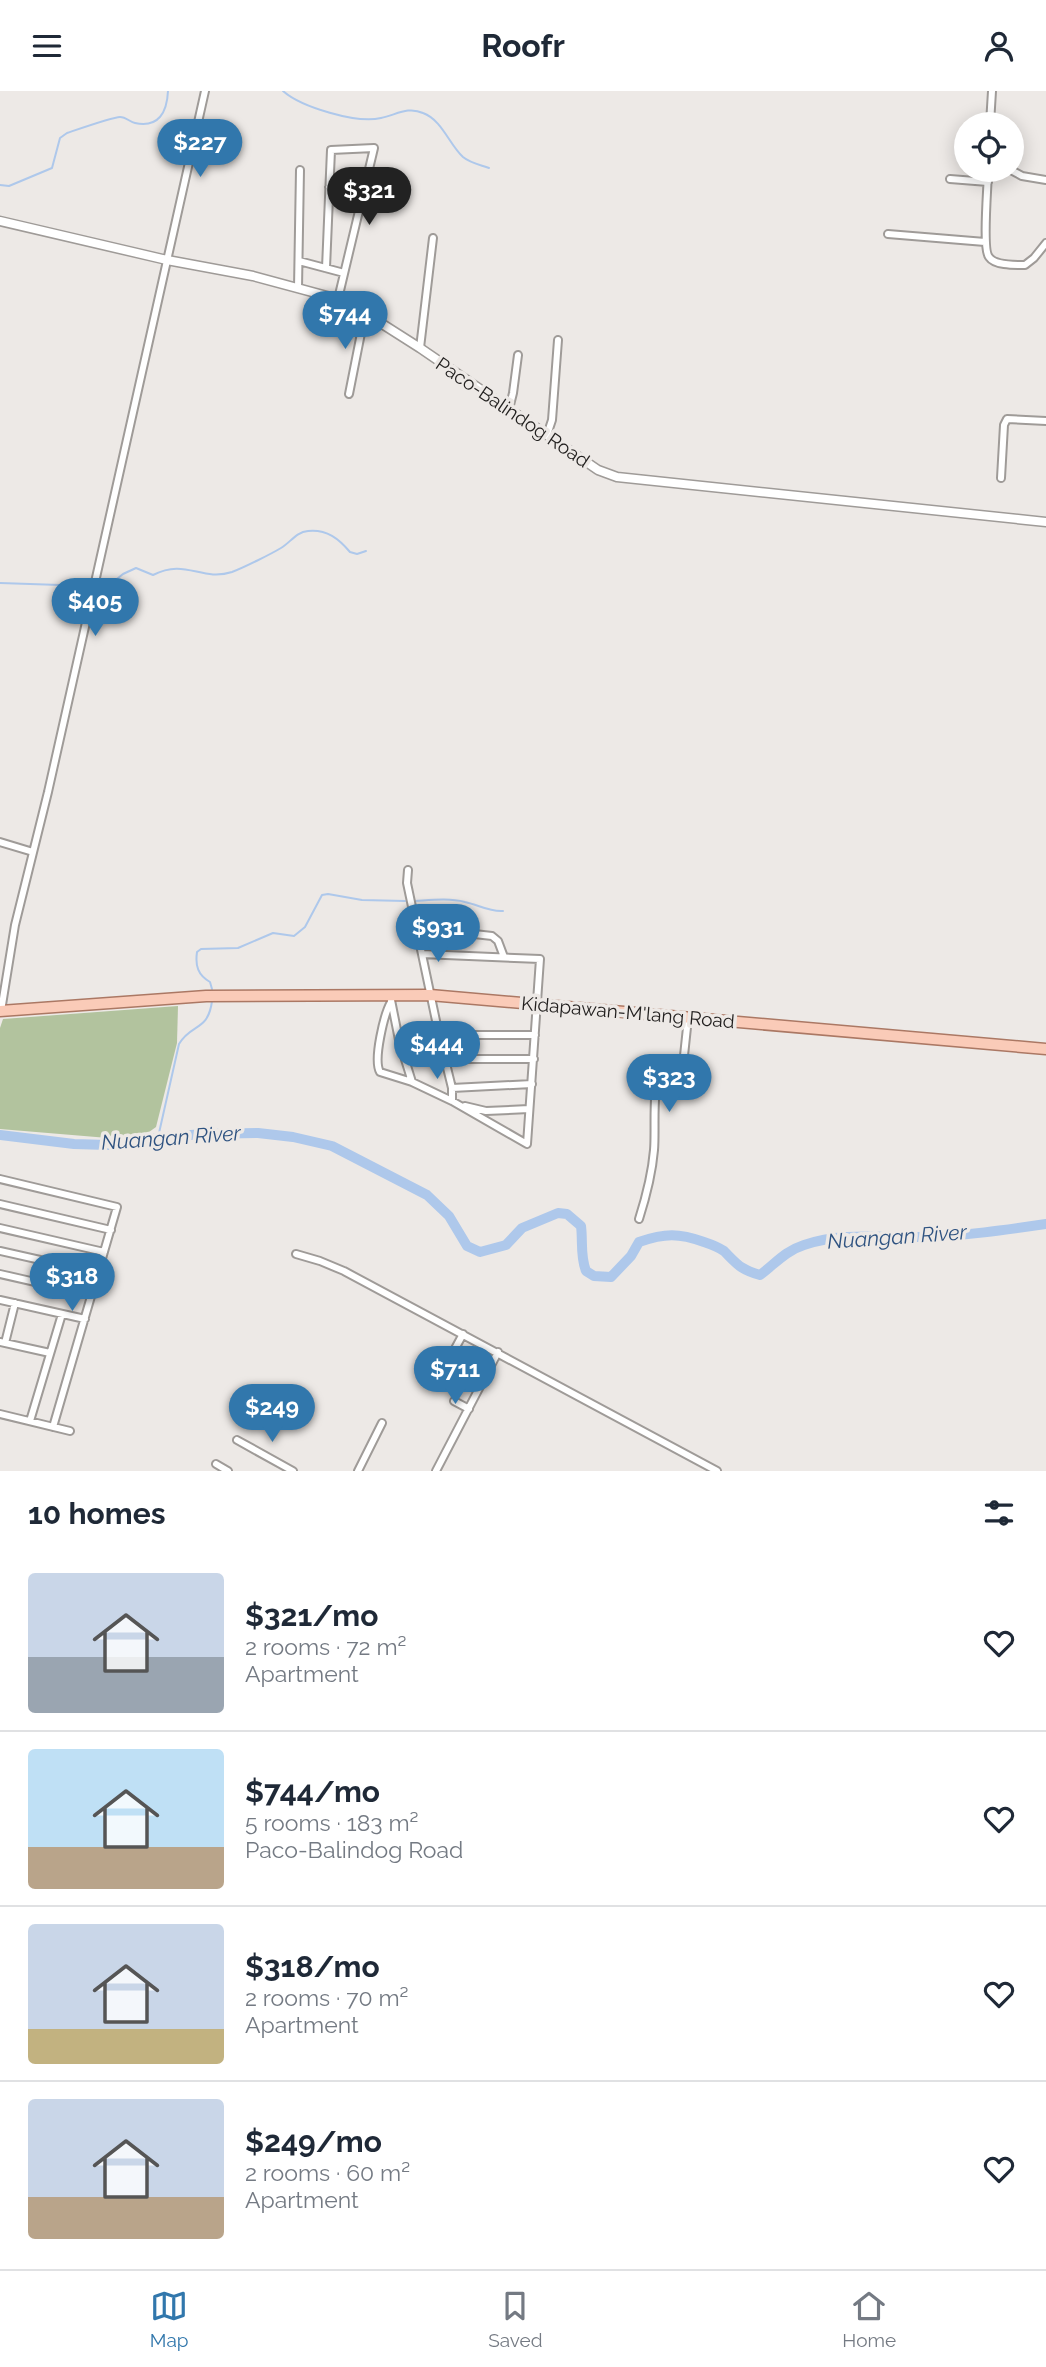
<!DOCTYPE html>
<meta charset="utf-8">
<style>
:root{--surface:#fff;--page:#f2f2f3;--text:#1f2937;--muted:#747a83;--line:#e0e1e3;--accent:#3177ac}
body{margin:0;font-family:Raleway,sans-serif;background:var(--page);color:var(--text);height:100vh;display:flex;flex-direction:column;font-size:26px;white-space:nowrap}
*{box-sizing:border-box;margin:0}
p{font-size:23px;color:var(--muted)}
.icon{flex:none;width:38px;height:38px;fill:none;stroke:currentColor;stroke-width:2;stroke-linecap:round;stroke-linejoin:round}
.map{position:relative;height:1380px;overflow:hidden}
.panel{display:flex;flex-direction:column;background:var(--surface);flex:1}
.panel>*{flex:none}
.buttons{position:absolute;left:954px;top:21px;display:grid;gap:14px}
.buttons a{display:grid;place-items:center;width:70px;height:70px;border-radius:50%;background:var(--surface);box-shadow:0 4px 18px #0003;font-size:35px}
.price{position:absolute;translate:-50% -60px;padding:0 16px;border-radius:24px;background:var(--accent);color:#fff;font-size:23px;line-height:46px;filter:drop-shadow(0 2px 4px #0008)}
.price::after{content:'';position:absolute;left:50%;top:42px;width:21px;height:16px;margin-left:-10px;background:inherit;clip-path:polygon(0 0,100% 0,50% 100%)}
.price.active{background:#222;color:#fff}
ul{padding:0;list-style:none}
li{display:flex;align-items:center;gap:21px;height:175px;padding:0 28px}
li+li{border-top:2px solid var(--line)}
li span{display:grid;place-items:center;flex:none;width:196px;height:140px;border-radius:7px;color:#555}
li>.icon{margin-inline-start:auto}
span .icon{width:84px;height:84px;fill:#fffc;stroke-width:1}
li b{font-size:30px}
h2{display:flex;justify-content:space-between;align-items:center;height:84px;padding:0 28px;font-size:30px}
header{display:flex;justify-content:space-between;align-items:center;height:91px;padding:0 28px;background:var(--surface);font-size:32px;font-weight:700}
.menu{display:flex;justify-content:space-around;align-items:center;height:98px;border-top:2px solid var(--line);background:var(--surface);font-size:19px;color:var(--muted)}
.menu a{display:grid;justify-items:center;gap:4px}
.menu .active{color:var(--accent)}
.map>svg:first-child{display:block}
.green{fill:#b2c39e}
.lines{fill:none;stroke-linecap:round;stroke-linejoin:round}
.stream{stroke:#aec8eb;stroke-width:2}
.river{stroke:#aec8eb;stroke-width:10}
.minor-casing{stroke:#9f9b98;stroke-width:10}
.tertiary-casing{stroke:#9f9b98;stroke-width:11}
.primary-casing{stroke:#ab7864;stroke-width:13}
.minor{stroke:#fff;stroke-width:6}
.tertiary{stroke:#fff;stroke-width:8}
.primary{stroke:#facbb8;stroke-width:10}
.labels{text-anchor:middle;stroke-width:7;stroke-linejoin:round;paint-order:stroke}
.street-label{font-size:19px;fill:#211f1e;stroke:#ede9e6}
.water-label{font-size:21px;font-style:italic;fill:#2e5280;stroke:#ede9e6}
</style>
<header><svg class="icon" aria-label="menu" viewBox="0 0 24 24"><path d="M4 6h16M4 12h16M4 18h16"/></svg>Roofr<svg class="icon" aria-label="person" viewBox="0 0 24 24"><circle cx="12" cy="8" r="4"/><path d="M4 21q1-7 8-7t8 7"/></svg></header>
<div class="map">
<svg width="1046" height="1380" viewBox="0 0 1046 1380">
<rect width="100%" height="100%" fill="#ede9e6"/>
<path class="green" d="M178,915L177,952L156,1036L149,1041L120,1048L0,1038V937L3,928Z"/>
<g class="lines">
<path class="stream" d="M283,0C301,16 357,33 381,27C396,24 408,15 423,22C442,29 449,53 463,66C470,72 481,74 489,77
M0,94L9,95L52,77L60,47L67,42C76,39 113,26 120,26C126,26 130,31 135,32C159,37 167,21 168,0
M0,492L90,495
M97,496H107L123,483L136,477L153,484C186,467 201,491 232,481C243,477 271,463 281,457C291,451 296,441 308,440C327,438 339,448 350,461L357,463L366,460
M415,810C432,809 449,807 465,811C479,814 489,821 503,820
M212,898L210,891C198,884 195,875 197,861L201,858L238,857L273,842L294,845L305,836L322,804L328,803L362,809L405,810
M155,1047L159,1042L179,953C191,932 208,941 212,910"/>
<path class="river" d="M0,1044L74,1053L108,1054L131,1053L155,1047L203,1043L258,1042L293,1046L332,1055L427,1104L449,1125L467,1155L480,1161L506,1154L522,1137L558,1122L567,1123L581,1135C583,1150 580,1165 586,1180L594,1185L611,1186L631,1165L639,1151C665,1142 679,1142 704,1151C710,1153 718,1156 724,1160C738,1174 740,1178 760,1184C775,1173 785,1160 804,1154C843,1141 882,1147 922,1146C964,1145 1005,1139 1046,1133"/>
<g class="minor-casing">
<path id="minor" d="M990,33L992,0
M988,79C988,94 982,158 989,166C995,175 1016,174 1025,174L1034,167L1046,152
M1011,79L1022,85L1046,89
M950,88L988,91
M329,96L364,102
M888,143L985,151
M299,170L344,182
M326,177L331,59L374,57L338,208
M298,197L300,79
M420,257L433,147
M349,303L365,222
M509,318L513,302L518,264
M547,344L552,329L558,249
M1001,387L1004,334L1007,328L1046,330
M0,751L33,761
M408,779L407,792L439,944L452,997V1010
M417,839L430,838L492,845L498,850L504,866
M391,909L399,949L412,991
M391,911C384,923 373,969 380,981L412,991L452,1010L527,1053L540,868L422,863
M1,920L15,834L48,701L205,0
M439,944H535
M445,968H534
M452,997L532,993
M465,1015L486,1020L529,1018
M0,1088L117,1116L53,1336
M0,1113L111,1139
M639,1128C646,1106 652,1083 654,1059C656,1038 651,996 662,978H677L683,974L688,927
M0,1137L104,1161
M0,1160L98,1182
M296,1163L320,1170L344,1180L717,1380
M0,1183L92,1204
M0,1209L85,1228
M0,1251L50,1262
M5,1252L15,1212
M451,1265L463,1243
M454,1310L469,1318
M0,1323L70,1340
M30,1330L62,1223
M237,1349L293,1380
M216,1373L228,1380
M358,1380L382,1332
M436,1380L498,1261"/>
</g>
<g class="tertiary-casing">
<path id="tertiary" d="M0,130L167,169L253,185L338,208L365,222L420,257L598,379L617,386L1046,431"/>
</g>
<g class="primary-casing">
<path id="primary" d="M0,920L206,905L430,904L1046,958"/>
</g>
<use href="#minor" class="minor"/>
<use href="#tertiary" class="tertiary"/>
<use href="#primary" class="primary"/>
</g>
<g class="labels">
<g class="street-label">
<text transform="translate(513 321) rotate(34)" y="7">Paco-Balindog Road</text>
<text transform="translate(628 921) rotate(5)" y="7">Kidapawan-M'lang Road</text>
</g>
<g class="water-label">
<text transform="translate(171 1047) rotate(-4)" y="7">Nuangan River</text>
<text transform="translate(897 1146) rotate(-4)" y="7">Nuangan River</text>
</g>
</g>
</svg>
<div class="buttons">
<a><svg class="icon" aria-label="locate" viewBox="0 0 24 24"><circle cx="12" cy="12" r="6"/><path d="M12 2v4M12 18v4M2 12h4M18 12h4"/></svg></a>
</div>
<b class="price" style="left:200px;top:88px">$227</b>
<b class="price active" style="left:369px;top:136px">$321</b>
<b class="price" style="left:345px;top:260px">$744</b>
<b class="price" style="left:95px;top:547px">$405</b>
<b class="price" style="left:438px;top:873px">$931</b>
<b class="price" style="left:437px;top:990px">$444</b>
<b class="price" style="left:669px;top:1023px">$323</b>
<b class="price" style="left:72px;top:1222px">$318</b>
<b class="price" style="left:455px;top:1315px">$711</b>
<b class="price" style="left:272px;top:1353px">$249</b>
</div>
<section class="panel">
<h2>10 homes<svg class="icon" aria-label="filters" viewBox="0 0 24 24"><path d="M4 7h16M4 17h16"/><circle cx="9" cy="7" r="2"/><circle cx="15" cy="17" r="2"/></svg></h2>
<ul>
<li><span style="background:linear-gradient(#c9d6e8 60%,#9aa5b1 0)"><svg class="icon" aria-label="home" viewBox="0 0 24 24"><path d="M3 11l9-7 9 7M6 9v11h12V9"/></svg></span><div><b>$321/mo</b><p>2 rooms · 72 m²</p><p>Apartment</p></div><svg class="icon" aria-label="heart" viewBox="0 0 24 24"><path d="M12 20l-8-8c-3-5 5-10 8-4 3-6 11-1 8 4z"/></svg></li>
<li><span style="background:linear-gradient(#bfe0f5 70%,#b9a48a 0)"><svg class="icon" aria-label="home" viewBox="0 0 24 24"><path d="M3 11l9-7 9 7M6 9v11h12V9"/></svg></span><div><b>$744/mo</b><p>5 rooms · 183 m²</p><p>Paco-Balindog Road</p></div><svg class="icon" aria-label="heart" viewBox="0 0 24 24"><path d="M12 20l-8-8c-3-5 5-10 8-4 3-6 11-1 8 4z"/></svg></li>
<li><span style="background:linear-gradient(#c9d6e8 75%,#c2b280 0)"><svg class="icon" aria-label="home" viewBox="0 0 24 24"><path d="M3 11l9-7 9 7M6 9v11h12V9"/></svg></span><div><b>$318/mo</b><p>2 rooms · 70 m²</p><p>Apartment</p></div><svg class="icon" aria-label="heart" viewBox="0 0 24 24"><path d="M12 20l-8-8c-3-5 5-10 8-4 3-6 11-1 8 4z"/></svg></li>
<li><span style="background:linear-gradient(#c9d6e8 70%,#b9a48a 0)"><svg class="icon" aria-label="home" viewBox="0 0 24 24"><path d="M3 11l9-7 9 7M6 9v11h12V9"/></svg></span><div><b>$249/mo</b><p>2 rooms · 60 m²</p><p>Apartment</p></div><svg class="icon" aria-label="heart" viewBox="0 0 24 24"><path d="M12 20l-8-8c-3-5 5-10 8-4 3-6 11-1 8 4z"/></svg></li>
</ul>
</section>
<nav class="menu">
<a class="active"><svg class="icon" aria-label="map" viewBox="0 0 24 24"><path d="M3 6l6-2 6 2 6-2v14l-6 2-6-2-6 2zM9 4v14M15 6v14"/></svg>Map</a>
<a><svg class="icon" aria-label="saved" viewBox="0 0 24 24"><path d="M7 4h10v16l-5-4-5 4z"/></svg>Saved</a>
<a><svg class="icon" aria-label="home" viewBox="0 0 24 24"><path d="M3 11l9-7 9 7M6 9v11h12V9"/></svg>Home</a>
</nav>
